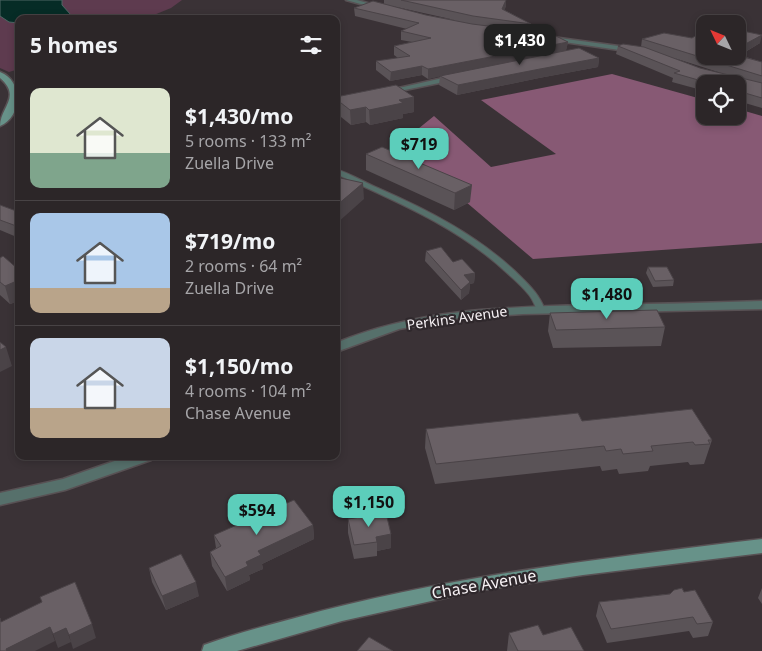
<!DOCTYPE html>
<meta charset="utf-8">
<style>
:root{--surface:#2c2628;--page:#342e30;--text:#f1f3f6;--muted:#a6a5a8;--line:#484345;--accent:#5ccebb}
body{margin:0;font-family:"Noto Sans",sans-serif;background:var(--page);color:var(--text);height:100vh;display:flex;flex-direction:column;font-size:19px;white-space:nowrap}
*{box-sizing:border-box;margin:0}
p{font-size:16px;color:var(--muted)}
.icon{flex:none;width:28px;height:28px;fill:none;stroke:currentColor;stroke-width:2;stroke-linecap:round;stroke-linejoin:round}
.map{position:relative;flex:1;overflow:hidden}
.side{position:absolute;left:15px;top:15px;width:325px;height:445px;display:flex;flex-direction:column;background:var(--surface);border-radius:10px;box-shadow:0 2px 8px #0003,0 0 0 1px var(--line)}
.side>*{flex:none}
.needle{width:32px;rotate:313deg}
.controls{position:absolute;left:696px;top:15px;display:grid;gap:10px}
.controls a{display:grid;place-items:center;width:50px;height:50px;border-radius:10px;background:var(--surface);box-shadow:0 2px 8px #0003,0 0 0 1px var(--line);font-size:25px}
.price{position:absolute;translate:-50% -42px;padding:0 11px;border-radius:10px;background:var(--accent);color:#111;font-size:16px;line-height:32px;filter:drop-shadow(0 1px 2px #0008)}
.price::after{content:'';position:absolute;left:50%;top:30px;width:15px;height:11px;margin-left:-8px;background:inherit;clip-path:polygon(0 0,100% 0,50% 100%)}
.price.current{background:#222;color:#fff}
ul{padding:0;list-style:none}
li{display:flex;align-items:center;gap:15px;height:125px;padding:0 15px}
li+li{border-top:1px solid var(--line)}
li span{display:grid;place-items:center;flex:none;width:140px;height:100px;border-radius:10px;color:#555}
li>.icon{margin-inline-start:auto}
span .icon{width:60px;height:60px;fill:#fffc;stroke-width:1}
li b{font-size:21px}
h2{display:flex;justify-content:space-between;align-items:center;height:60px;padding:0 15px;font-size:21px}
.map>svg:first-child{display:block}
.green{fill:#5e3b4f}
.forest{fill:#875974}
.water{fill:#062c26;stroke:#4e6764}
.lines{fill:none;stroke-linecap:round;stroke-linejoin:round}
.lane-casing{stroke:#585154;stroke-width:2}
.street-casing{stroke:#585154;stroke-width:3}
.secondary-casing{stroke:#585154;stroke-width:3}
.lane{fill:#56706b;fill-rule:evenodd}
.street{fill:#56706b;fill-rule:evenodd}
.secondary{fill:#679289;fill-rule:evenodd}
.wall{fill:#5a5357;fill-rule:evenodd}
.shaded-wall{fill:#4a4347}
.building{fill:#696065;stroke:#4a4347}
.labels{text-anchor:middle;stroke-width:4.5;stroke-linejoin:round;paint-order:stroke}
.street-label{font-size:14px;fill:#f6f1f4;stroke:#2f282c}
.near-street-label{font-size:16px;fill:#f6f1f4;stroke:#2f282c}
</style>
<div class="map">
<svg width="762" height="651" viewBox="0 0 762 651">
<rect width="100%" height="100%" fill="#3a3236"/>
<path class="green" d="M0,0H182L171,8L144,19H19V69L9,72L0,68Z"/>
<path class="forest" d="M612,74L705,100V116H738V109L762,116V243L533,259L459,196L387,154L434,116L491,167L556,154L481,100Z"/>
<path class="water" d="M0,0H62V5L71,15L46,19H19V23L9,22L0,16Z"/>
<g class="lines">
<g class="lane-casing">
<path id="lane" d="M336,169C351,174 364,182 378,188C428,210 475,234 515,271C527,283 539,293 545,310L544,312H538C535,306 533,300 529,295C523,287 515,280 507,273C458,227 397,202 336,174Z"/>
</g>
<g class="street-casing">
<path id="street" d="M346,0H357L385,8L382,10Z
M552,37L633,48L637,50L633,52L550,40V38Z
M456,75L460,77L459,79L385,94L381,92Z
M762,301V309L523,314L459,318L399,329L336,352V343C418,309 503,307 591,305C648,304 705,303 762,301Z
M129,456H153L151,460L65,490L0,505V493L63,479Z"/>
</g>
<g class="secondary-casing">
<path id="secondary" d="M0,72C24,81 22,117 0,126C0,107 22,97 0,78Z
M762,539V553L583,575L476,591L342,621L237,651H202L204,645C234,634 265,626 295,618C448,576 605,558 762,539Z"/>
</g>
<use href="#lane" class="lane"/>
<use href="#street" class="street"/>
<use href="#secondary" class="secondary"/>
</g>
<path class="wall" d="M384,0H506V6L504,10L531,24V31L568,42L566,50L599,58L598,67L539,78L457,95L439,85L440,76L428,79L422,75L390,81L376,70V61L398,58L394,55V46L412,42L401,40V31L407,29L355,16L354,8L384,4ZM392,6L455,20L426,15Z
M738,30L760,43L742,54H744L743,56L762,62V108L738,101V84H705V91L672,82L673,78L616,54L618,46L641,47L642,39L692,38ZM674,58L693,64L721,73L700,68Z
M336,97H414V112L403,114V118L370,125L366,122L351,125L336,113Z
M382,147L470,202L454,210L366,170V154Z
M0,205L19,212V238L0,230Z
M426,251L453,262L475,273L474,283L470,284L469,293L461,300L425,261Z
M0,258L19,270V301L10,304L0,295Z
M648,267L674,280L673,286L653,287L646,273Z
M550,313L665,327L661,346L553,348L548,331Z
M426,429L712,440L704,464L690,465L688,462L650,466L648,471L619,474L617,469L602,471L600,466L435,484L425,448Z
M348,519L391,534V548L377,551V556L354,559L348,533Z
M313,525L314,539L262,564L263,569L249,575L250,580L227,591L212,566L210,552L216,548L214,535Z
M149,568L199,596L166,610L152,582Z
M762,588V604L758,598Z
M684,592L713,622L708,636L693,638L689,631L607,643L596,616L599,602Z
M509,633L543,635L584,651H507Z"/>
<path class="shaded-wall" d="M506,0V6L502,18V9Z
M762,35L760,43L738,56V48Z
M568,42L566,51L428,79V69Z
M599,58L598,67L539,78L457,95L458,85L540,69Z
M422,66V75L390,81L391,72Z
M414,97V112L403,114V118L370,125L369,110L399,100Z
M366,107V122L351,125L350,110Z
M363,183L364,199L336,224V206Z
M472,185L470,202L454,210L455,193Z
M475,273L474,283L470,284L469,293L461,300V290L464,275Z
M19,280V301L10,304L5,286Z
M6,347L12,366L0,372V350Z
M313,525L314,539L262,564L263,569L249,575L250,580L227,591L225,577L246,562L258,551Z
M391,534V548L377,551V542L376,537Z
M196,582L199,596L166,610L162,596Z
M92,624L96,638L73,649L69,635Z
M50,627L55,641L35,651H7L6,649Z
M66,628L71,642L58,648L53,634Z"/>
<path class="building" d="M401,0H506L502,9L531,24L473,16Z
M373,1L426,15L472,24L552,34L568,42L428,69L422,66L391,72L376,61L410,56L394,46L431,38L401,31L419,23L354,8Z
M705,30V56H738V52L744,54L740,56L762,62V76L642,39L664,33L692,38Z
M738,30L762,35L738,48Z
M623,44L644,47L700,68L762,83V98L738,91V84H712L674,73L680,71L618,46Z
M579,48L599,58L540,69L458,85L440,76Z
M396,85L414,97L399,100L403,103L369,110L366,107L350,110L336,99V97Z
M382,147L472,185L455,193L366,154Z
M336,177L363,183L336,206Z
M0,205L19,212V227L0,220Z
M441,247L453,262L462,259L475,273L464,275L470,282L461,290L426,251Z
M3,256L19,270V280L5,286L0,282V258Z
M648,267H667L674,280L655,281Z
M657,310L665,327L556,330L550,313Z
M0,342L6,347L0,350Z
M692,409L712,440H708L710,444L695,445L693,442L651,446L653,451L623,454L621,449L606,451L604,446L436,464L426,429L578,413L582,421Z
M294,500L313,525L258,551L261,555L246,562L248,566L225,577L210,552L221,546L214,535Z
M386,513L391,534L376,537L377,542L354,545L348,519Z
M181,554L196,582L162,596L149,568Z
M75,582L92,624L69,635L66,628L53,634L50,627L6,649L7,651H0V618L1,622L42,602L40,597Z
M682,588L684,592L695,590L713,622L697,624L693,617L611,629L599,602L670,594L674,590Z
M538,625L543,635L571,627L584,651H518L509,633Z
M369,637L393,651H357Z"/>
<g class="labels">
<g class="street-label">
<text transform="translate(457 318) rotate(-8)" y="5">Perkins Avenue</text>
</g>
<g class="near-street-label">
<text transform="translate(484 584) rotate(-10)" y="6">Chase Avenue</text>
</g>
</g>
</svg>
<div class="controls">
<a><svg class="needle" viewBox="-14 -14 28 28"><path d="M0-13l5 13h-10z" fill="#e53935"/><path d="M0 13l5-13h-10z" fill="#a6a5a8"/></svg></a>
<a><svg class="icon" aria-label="locate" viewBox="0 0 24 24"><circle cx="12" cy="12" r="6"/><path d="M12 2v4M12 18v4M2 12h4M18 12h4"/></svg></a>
</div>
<b class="price current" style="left:520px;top:66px">$1,430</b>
<b class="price" style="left:419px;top:170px">$719</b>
<b class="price" style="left:607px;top:320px">$1,480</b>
<b class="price" style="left:369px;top:528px">$1,150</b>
<b class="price" style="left:257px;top:536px">$594</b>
<section class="side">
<h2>5 homes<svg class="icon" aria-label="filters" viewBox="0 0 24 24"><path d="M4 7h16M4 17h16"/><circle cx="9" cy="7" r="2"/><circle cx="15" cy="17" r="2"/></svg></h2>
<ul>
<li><span style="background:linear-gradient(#dfe7d0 65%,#7fa58c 0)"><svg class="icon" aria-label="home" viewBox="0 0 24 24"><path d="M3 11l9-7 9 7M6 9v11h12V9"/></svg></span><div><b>$1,430/mo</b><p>5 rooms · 133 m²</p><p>Zuella Drive</p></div></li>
<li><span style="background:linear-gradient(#a9c7e8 75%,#b9a48a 0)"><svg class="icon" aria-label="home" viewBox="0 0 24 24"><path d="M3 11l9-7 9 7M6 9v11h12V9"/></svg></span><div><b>$719/mo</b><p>2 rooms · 64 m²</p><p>Zuella Drive</p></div></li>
<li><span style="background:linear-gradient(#c9d6e8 70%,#b9a48a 0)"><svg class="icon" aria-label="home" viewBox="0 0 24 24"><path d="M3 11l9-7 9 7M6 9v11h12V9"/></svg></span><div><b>$1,150/mo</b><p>4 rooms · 104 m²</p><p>Chase Avenue</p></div></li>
</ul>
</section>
</div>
